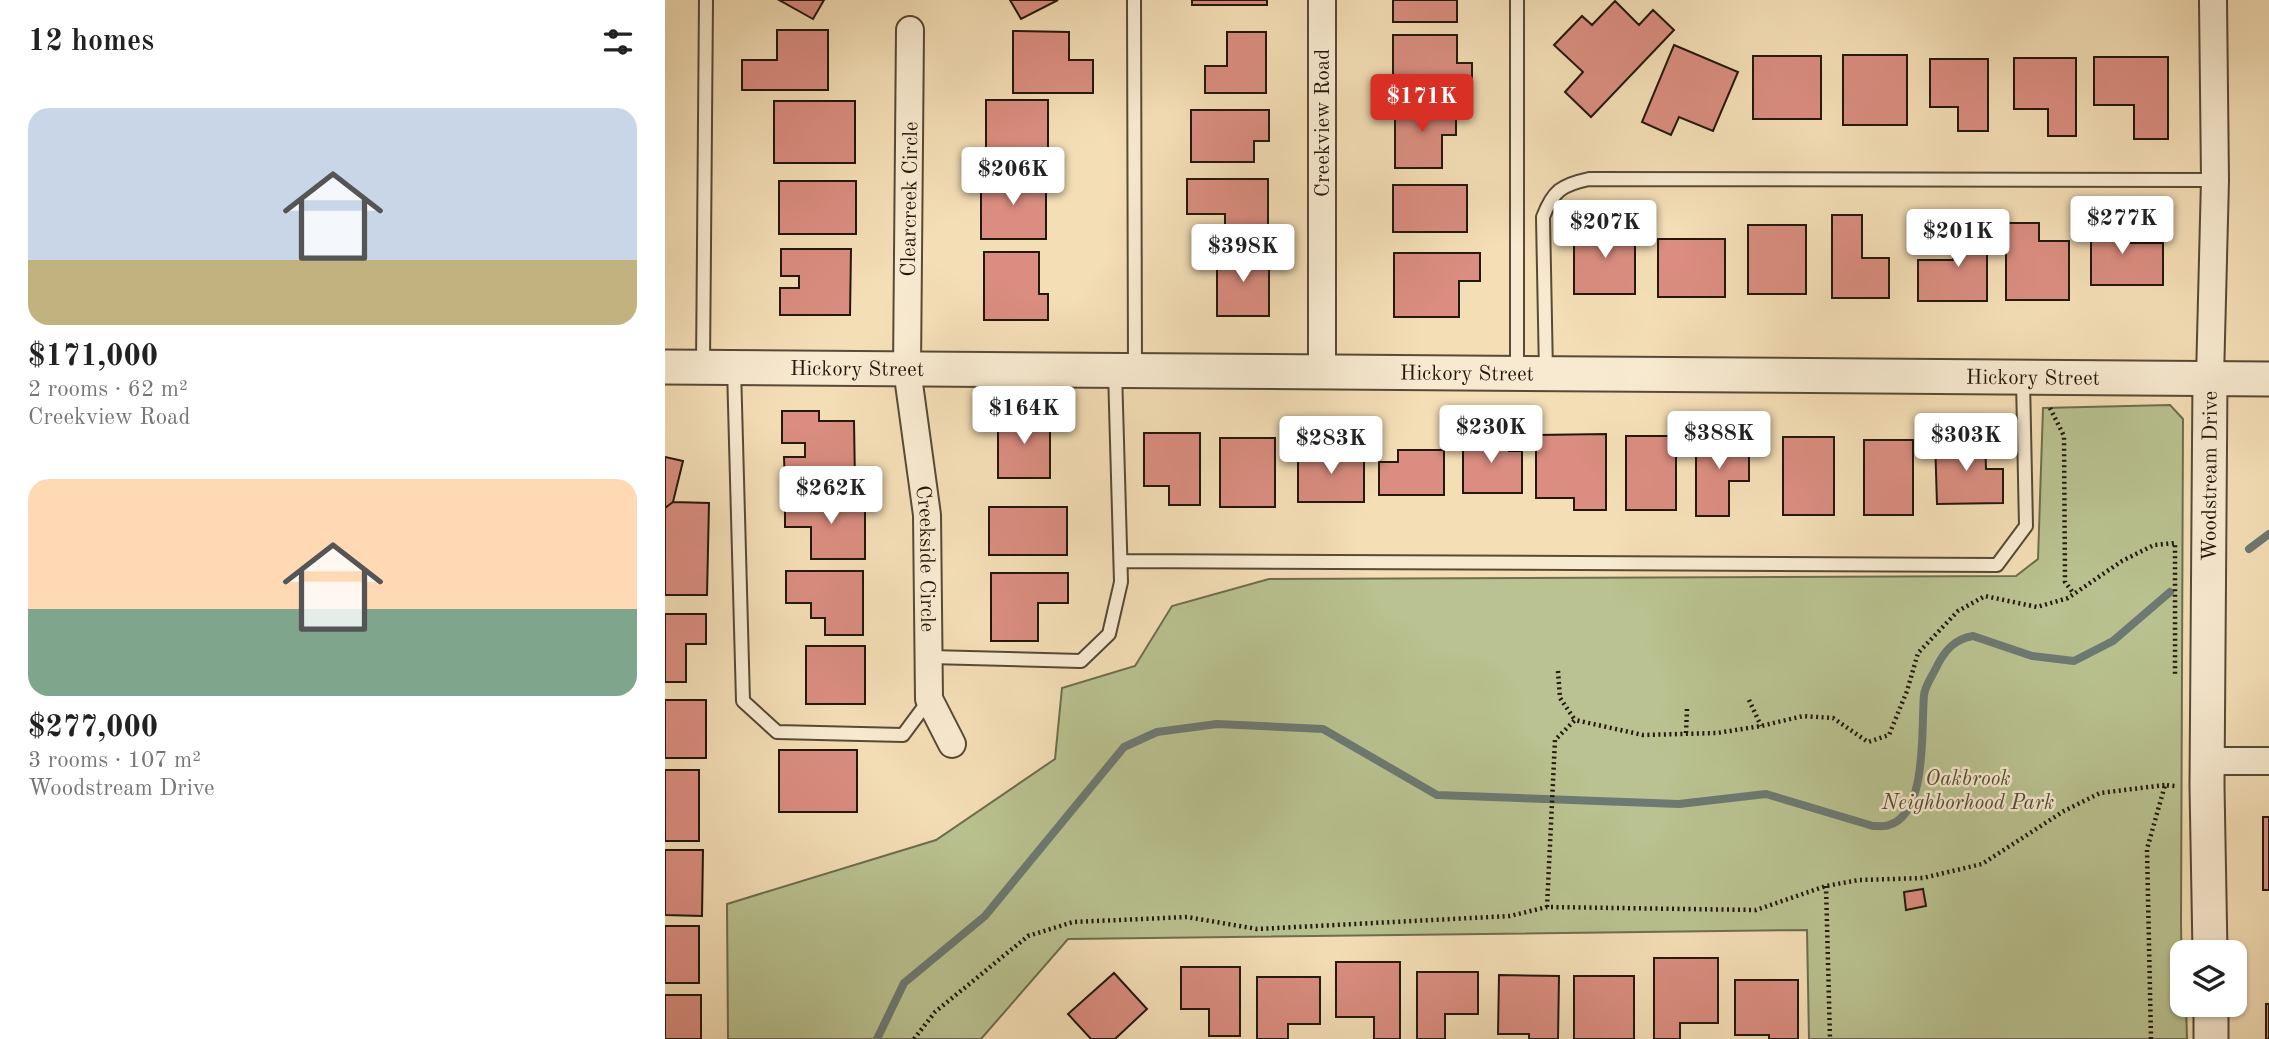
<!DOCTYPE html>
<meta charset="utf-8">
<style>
:root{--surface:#fff;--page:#f2f2f2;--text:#222;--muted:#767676;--accent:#d93025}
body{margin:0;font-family:"Old Standard TT",serif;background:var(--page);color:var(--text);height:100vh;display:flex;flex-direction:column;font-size:26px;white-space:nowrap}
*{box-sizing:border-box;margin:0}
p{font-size:23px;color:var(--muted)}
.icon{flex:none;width:38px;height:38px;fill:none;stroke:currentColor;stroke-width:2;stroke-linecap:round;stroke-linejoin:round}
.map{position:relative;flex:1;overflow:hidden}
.drawer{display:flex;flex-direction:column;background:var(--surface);width:665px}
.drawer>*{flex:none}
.fabs{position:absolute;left:1505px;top:940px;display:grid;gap:14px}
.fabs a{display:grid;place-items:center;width:77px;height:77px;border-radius:14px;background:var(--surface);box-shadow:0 2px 5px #0004;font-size:35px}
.price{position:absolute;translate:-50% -60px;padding:0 16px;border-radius:7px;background:#fff;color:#222;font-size:23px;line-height:46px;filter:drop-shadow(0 2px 4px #0008)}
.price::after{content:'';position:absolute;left:50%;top:42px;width:21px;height:16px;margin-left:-10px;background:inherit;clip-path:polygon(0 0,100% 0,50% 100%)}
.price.selected{background:var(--accent);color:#fff}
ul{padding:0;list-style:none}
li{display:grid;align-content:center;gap:14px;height:371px;padding:0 28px}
li span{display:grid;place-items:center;height:217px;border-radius:21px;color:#555}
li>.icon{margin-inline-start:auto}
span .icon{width:126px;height:126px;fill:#fffc;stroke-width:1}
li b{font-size:30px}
h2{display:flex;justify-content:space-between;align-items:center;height:84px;padding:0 28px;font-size:30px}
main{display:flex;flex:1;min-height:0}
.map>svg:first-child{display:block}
.green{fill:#b9c290;stroke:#6e6d4e;stroke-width:2}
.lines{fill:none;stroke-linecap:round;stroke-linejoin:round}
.stream{stroke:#6d7972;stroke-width:8}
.building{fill:#da8d80;stroke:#23180b;stroke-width:2}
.service-casing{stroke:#574a36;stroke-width:16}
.minor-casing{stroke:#574a36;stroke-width:30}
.tertiary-casing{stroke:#574a36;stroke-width:37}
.path{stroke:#23180b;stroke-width:4.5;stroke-dasharray:2 3.5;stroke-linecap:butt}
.service{stroke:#f8ead0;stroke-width:12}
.minor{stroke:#f8ead0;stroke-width:26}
.tertiary{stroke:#f8ead0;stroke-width:33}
.labels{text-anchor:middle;stroke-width:5;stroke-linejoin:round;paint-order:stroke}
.street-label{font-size:21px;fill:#23180b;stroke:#f8ead0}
.park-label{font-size:21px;font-style:italic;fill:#504b33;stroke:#f8ead0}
</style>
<main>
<section class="drawer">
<h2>12 homes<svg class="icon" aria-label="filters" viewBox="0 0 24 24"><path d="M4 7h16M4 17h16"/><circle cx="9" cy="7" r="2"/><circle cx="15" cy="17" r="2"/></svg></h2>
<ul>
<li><span style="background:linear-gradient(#c9d6e8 70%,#c2b280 0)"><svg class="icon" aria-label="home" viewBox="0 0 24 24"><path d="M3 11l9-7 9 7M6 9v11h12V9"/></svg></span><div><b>$171,000</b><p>2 rooms · 62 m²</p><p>Creekview Road</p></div></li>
<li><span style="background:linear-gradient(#ffd9b3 60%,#7fa58c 0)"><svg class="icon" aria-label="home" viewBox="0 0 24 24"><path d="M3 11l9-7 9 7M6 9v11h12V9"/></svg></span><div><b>$277,000</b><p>3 rooms · 107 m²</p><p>Woodstream Drive</p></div></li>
</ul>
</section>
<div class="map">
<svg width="1604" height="1039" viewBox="0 0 1604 1039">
<rect width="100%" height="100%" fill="#f4deb6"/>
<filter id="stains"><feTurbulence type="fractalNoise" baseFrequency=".00286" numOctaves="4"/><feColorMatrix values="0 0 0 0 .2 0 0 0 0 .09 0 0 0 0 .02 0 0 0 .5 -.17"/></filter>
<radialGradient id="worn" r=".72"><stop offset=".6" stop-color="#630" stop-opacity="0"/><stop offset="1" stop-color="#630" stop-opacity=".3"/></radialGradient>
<path class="green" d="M1505,405L1518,419L1516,921L1517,1004L1521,1005L1522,1039H1144L1142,930L403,939L316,1039H63L62,904L271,840L390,759L397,688L470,666L507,606L604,579L1351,576L1373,559L1378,408Z"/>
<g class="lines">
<path class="stream" d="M1584,549L1604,534
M212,1039L239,983L320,916L459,747L492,732L552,724L658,729L772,795L1014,804L1101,794L1208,826C1213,826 1220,827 1224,825C1263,814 1256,727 1259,695C1260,685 1268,675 1272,666C1280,650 1290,639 1308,636L1367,656L1409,661L1448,641L1505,592"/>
</g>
<path class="building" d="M114,0H159L148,19Z
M345,0H393L356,19Z
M527,0H602V5H527Z
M728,0H792V22H728Z
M950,1L974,25L988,10L1009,30L926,117L900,92L918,72L889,45L917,16L927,25Z
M112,30H163V90H77V60H112Z
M348,31L404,32V60H428V93H348Z
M562,32H601V93H540V66H562Z
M728,35H792V63H807V94H728Z
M1009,45L1073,72L1048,131L1014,117L1006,135L977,122Z
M1178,55H1242V125H1178Z
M1088,56H1156V119H1088Z
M1429,57H1503V139H1469V105H1429Z
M1349,58H1411V136H1383V109H1349Z
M1265,59H1323V131H1293V107H1265Z
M321,100H383V165H321Z
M109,101H190V163H109Z
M730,105H791V135H777V168H730Z
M526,110H604V141H589V162H526Z
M316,175H381V239H316Z
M522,179H603V235H560V214H522Z
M114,181H191V234H114Z
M728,185H802V232H728Z
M1167,215H1197V258H1224V298H1167Z
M1426,215H1459V243H1498V285H1426Z
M1341,223H1374V241H1404V300H1341Z
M1083,225H1141V294H1083Z
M1288,225H1322V301H1253V260H1288Z
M909,227H970V294H909Z
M993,239H1060V297H993Z
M116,249H186L185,315H115V288H134V276H116Z
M319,252H374V294H383V320H319Z
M552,252H604V316H552Z
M729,253H815V281H794V317H729Z
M117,411H154V421H189L190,484H120L119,457H140V443H117Z
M333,413H385V478H333Z
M479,433H535V505H504V486H479Z
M941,434V510H909V498H871V435Z
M798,435H844V451H857V493H798Z
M1031,435H1084V481H1064V516H1031Z
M961,436H1011V510H961Z
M1118,437H1169V515H1118Z
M555,438H610V507H555Z
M1320,438L1321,469H1338V503L1272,504L1270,439Z
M1199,440H1248V515H1199Z
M633,450H699V502H633Z
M733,450H779V495H714V462H733Z
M0,457L18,461L8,502L0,508Z
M120,499H200V559H146V527H120Z
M8,502L44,503L42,595H0V508Z
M324,507H402V555H324Z
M121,571H198V635H160V618H146V603H121Z
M326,573H403V603H373V641H326Z
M0,614H41V644H21V682H0Z
M141,646H200V704H141Z
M0,700H41V758H0Z
M114,750H192V812H114Z
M0,770H34V841H0Z
M1598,817H1604V890H1598Z
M0,850H38L37,916L0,915Z
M1258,889L1261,906L1241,910L1239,892Z
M0,926H34V983H0Z
M989,958H1053V1023H1015V1039H989Z
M671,962H735V1039H709V1017H671Z
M516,967H575V1036H544V1009H516Z
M752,972H813V1014H780V1039H752Z
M449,973L482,1009L450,1039H426L403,1014Z
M834,975L894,976L893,1039H864V1034H833Z
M909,976H969V1039H909Z
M592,977H655V1024H623V1039H592Z
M1070,980H1133V1039H1104V1035H1070Z
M0,995H36V1039H0Z
M1601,1004H1604V1039H1601Z"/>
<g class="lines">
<g class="service-casing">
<path id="service" d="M469,0L470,371
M852,0V371
M38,367L41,0
M69,368L78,701L112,732L238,735L264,700
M881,373L878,217C888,191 896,185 924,179L1550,180
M456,561L1332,565L1361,526L1358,380
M265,657L416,661L444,634L456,582L450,371"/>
</g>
<g class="minor-casing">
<g id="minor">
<path d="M657,0V372"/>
<path id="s1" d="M245,30L242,369L262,515L264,699L287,744"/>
<path d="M1545,378L1550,180L1548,0"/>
<path d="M1543,761H1604"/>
</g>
</g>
<g class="tertiary-casing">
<g id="tertiary">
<path id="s2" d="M0,367L1604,379"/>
<path id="s3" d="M1545,952L1542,786L1545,378"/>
<path d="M1546,1004V1039"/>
</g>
</g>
<path class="path" d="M1385,408L1399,436L1400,582L1409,594
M893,671L895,698L910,720
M1084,700L1096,726
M1021,733L1022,709
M1161,886L1165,1039
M882,907L890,740L910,720L978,735L1052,733L1096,726L1138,716L1168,718L1203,742L1224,735L1242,691L1253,653L1293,611L1320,596L1372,607L1403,598L1457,561L1489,545L1510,543V677
M249,1039L270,1012L363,936L408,922L522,917L592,929L845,916L882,907L1091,910L1161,886L1194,880L1258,878L1317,864L1399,811L1435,793L1500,785
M1486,1039L1482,849L1500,785L1510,786V784"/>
<use href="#service" class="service"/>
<use href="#minor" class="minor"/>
<use href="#tertiary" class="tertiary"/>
</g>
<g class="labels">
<g class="street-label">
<text transform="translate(657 123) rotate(-90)" y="7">Creekview Road</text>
<text transform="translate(244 199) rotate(-89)" y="7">Clearcreek Circle</text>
<text dy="7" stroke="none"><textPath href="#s2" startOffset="192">Hickory Street</textPath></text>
<text dy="7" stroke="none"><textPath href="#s2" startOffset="802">Hickory Street</textPath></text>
<text dy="7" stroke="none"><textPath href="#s2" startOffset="1368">Hickory Street</textPath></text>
<text dy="7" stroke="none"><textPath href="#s3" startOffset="476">Woodstream Drive</textPath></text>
<text dy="7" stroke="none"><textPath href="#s1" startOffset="530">Creekside Circle</textPath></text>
</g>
<g class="park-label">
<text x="1303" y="785">Oakbrook<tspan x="1303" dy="24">Neighborhood Park</tspan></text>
</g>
</g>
<rect width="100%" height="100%" filter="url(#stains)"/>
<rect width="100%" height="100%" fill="url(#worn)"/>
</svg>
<div class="fabs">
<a><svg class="icon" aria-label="layers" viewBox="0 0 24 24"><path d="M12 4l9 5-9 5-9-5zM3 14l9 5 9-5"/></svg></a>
</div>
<b class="price selected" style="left:757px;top:134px">$171K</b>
<b class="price" style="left:348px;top:207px">$206K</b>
<b class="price" style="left:1457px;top:256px">$277K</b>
<b class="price" style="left:940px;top:260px">$207K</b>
<b class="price" style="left:1293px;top:269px">$201K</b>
<b class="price" style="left:578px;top:284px">$398K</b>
<b class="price" style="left:359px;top:446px">$164K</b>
<b class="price" style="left:826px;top:465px">$230K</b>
<b class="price" style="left:1054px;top:471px">$388K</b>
<b class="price" style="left:1301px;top:473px">$303K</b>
<b class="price" style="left:666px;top:476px">$283K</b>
<b class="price" style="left:166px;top:526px">$262K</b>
</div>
</main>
